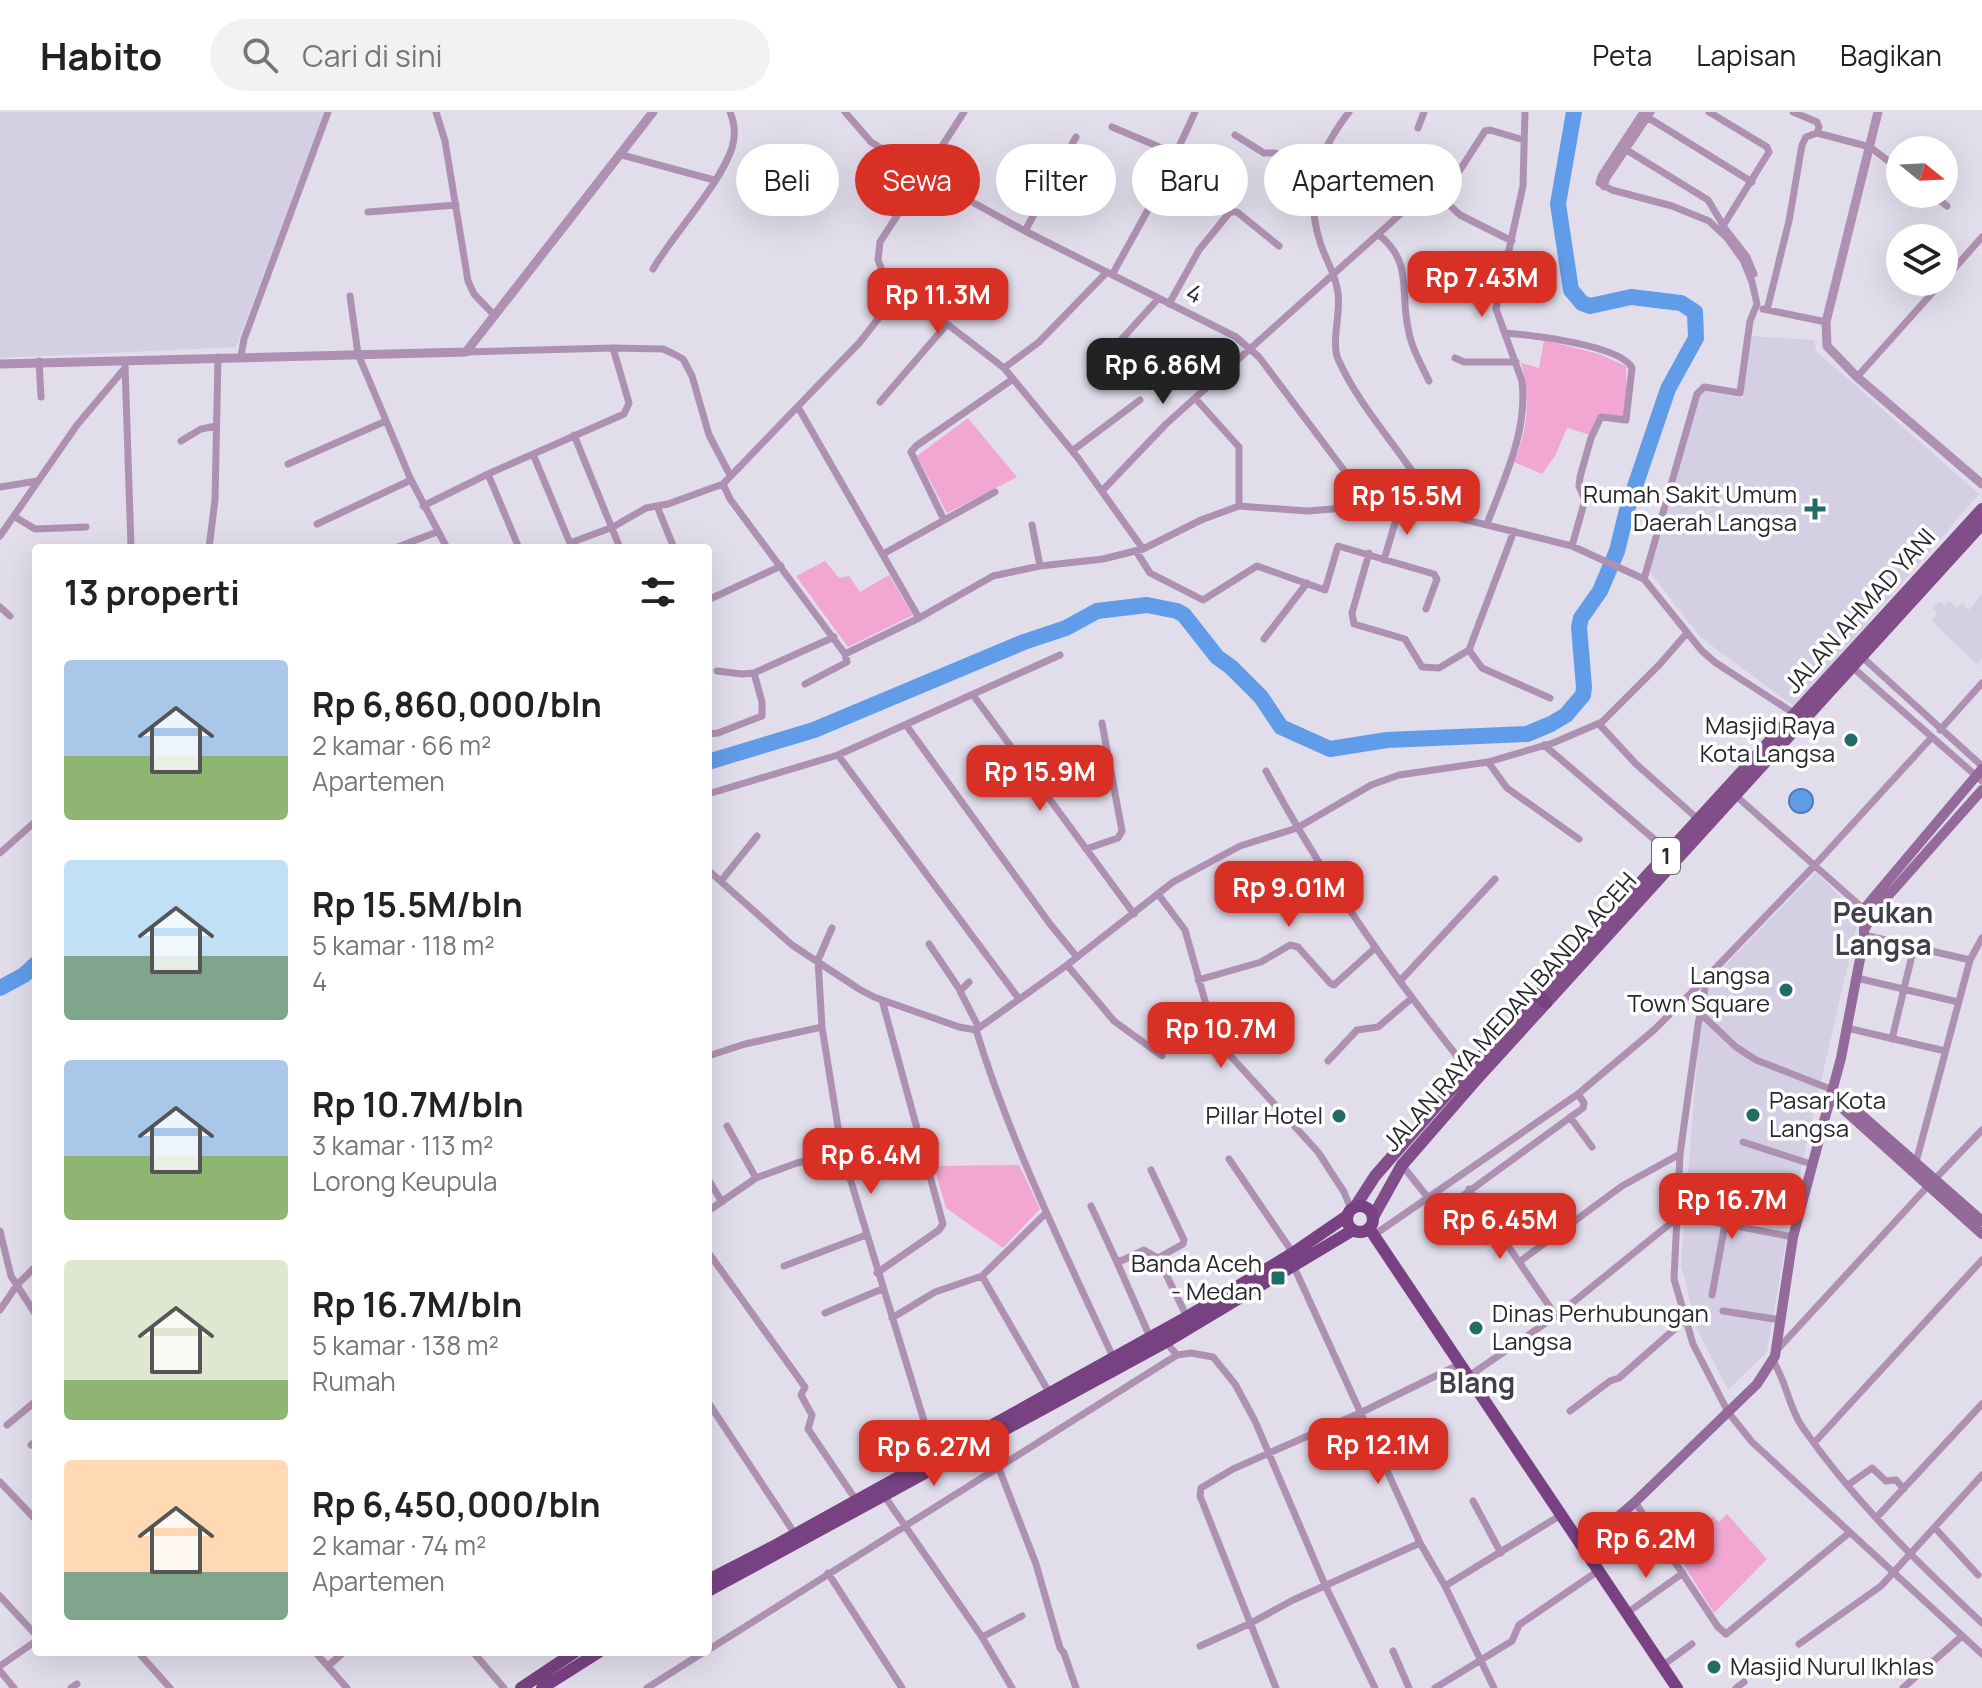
<!DOCTYPE html>
<html lang="id">
<meta charset="utf-8">
<style>
:root{--surface:#fff;--page:#f2f2f2;--text:#222;--muted:#767676;--line:#e0e0e0;--accent:#d93025}
body{margin:0;font-family:Manrope,sans-serif;background:var(--page);color:var(--text);height:100vh;display:flex;flex-direction:column;font-size:30px;white-space:nowrap}
*{box-sizing:border-box;margin:0}
p{font-size:26px;color:var(--muted)}
.icon{flex:none;width:44px;height:44px;fill:none;stroke:currentColor;stroke-width:2;stroke-linecap:round;stroke-linejoin:round}
.map{position:relative;flex:1;overflow:hidden}
.details{position:absolute;left:32px;top:432px;width:680px;height:1112px;display:flex;flex-direction:column;background:var(--surface);border-radius:8px;box-shadow:0 8px 32px #0002}
.details>*{flex:none}
.banner{position:absolute;left:736px;top:32px;width:760px;height:72px;display:flex;gap:16px}
.needle{width:52px;rotate:108deg}
.fabs{position:absolute;left:1886px;top:24px;display:grid;gap:16px}
.fabs a{display:grid;place-items:center;width:72px;height:72px;border-radius:50%;background:var(--surface);box-shadow:0 8px 32px #0002;font-size:40px}
.price{position:absolute;translate:-50% -68px;padding:0 18px;border-radius:16px;background:var(--accent);color:#fff;font-size:26px;line-height:52px;filter:drop-shadow(0 2px 4px #0008)}
.price::after{content:'';position:absolute;left:50%;top:48px;width:24px;height:18px;margin-left:-12px;background:inherit;clip-path:polygon(0 0,100% 0,50% 100%)}
.price.selected{background:#222;color:#fff}
ul{padding:0;list-style:none}
li{display:flex;align-items:center;gap:24px;height:200px;padding:0 32px}
li span{display:grid;place-items:center;flex:none;width:224px;height:160px;border-radius:8px;color:#555}
li>.icon{margin-inline-start:auto}
span .icon{width:96px;height:96px;fill:#fffc;stroke-width:1}
li b{font-size:34px}
h2{display:flex;justify-content:space-between;align-items:center;height:96px;padding:0 32px;font-size:34px}
.chip{padding:0 28px;border-radius:36px;background:var(--surface);box-shadow:0 8px 32px #0002;font-size:28px;line-height:72px}
.chip.selected{background:var(--accent);color:#fff}
header{display:flex;align-items:center;gap:48px;box-sizing:border-box;height:112px;padding:0 40px;background:var(--surface);border-bottom:2px solid var(--line)}
header strong{font-size:38px}
nav{display:flex;gap:44px;margin-inline-start:auto;font-size:28px}
.search{width:560px;height:72px;background:var(--page);display:flex;align-items:center;gap:20px;box-sizing:border-box;padding:0 28px;border-radius:44px;color:var(--muted);font-size:30px}
.map>svg:first-child{display:block}
.built{fill:#d5cfe4}
.green{fill:#f2a7d3}
.water{fill:#619ce8;stroke:#5079b0;stroke-width:2}
.lines{fill:none;stroke-linecap:round;stroke-linejoin:round}
.river{stroke:#619ce8;stroke-width:16}
.minor{stroke:#ae91b2;stroke-width:7}
.tertiary{stroke:#ae91b2;stroke-width:9}
.secondary{stroke:#946a9b;stroke-width:10}
.primary{stroke:#814e8a;stroke-width:12}
.trunk{stroke:#784182;stroke-width:12}
.poi-dot{fill:#226c67;stroke:#fff;stroke-width:3}
.labels{text-anchor:middle;stroke-width:7;stroke-linejoin:round;paint-order:stroke}
.shield{fill:#fff;stroke:#69686c;stroke-width:2}
.shield-label{font-size:22px;font-weight:bold;fill:#29282d}
.street-label{font-size:24px;fill:#29282d;stroke:#fff}
.poi-label{font-size:24px;fill:#29282d;stroke:#fff;text-anchor:end}
.quarter-label{font-size:28px;font-weight:bold;fill:#423f4a;stroke:#fff}
</style>
<header>
<strong>Habito</strong>
<div class="search"><svg class="icon" aria-label="search" viewBox="0 0 24 24"><circle cx="10" cy="10" r="6"/><path d="M15 15l6 6"/></svg>Cari di sini</div>
<nav><a>Peta</a><a>Lapisan</a><a>Bagikan</a></nav>
</header>
<div class="map">
<svg width="1982" height="1576" viewBox="0 0 1982 1576">
<rect width="100%" height="100%" fill="#e1ddeb"/>
<path class="built" d="M0,0H324L236,235L0,246Z
M1750,224L1814,228L1816,239L1979,382L1795,595L1700,525L1650,460L1657,425L1701,280L1705,279L1743,286Z
M1982,482V546L1977,553L1932,509L1937,501L1933,496L1939,489L1944,493L1949,489L1957,496L1962,491L1969,498Z
M1816,760L1859,804L1792,1095L1767,1240L1728,1278L1697,1217L1681,1153L1700,910L1710,869Z"/>
<path class="green" d="M1544,228L1599,242L1626,254L1627,291L1623,309L1601,302L1591,323L1567,316L1555,344L1542,362L1514,350C1528,318 1531,285 1521,251L1539,256Z
M968,306L1017,365L947,401L917,344Z
M825,449L839,466L849,464L860,480L889,463L913,503L848,535L796,464Z
M1019,1053L1040,1097L1003,1136L946,1096L934,1054Z
M1727,1402L1767,1447L1714,1501L1674,1437L1712,1404L1719,1410Z"/>
<path class="water" d="M1789 689a12 12 0 1 1 24 0a12 12 0 1 1-24 0Z"/>
<g class="lines">
<path class="river" d="M708,650L814,618L1024,530L1066,516L1097,499L1147,493L1177,499L1184,503L1217,545L1231,555L1261,585L1281,615L1330,637L1387,628L1527,622L1551,612L1566,603L1583,583L1584,575L1579,515L1581,506L1600,479L1617,439L1627,398L1668,277L1696,226L1695,200L1681,191L1631,185L1590,194L1582,191L1571,178L1558,92L1574,0
M0,876L24,863L36,852"/>
<path class="minor" d="M436,0L445,29L468,169L474,182L495,204
M845,0L871,30L923,63L1025,119L1236,225L1259,245L1364,385L1380,392L1426,398L1572,434L1644,467L1702,539L1716,551L1795,602
M964,0L880,130L878,148L886,169L898,181L947,212L1004,256L1078,346L1143,437
M1349,0C1318,40 1304,80 1320,130C1325,147 1336,162 1338,181C1341,201 1331,230 1338,247C1363,303 1410,346 1437,400
M1643,0L1601,64L1599,71L1612,78L1672,94L1709,109L1727,126L1743,148L1752,170L1757,192L1750,209L1740,281L1704,275L1697,282L1644,467
M1709,0L1767,35L1769,40L1723,114
M1793,0L1817,10L1819,15L1817,21L1870,35L1900,58
M1647,5L1752,70
M1112,15L1176,42
M1418,16L1424,0
M1235,23L1264,41H1275L1317,60
M1625,37L1708,88L1726,118L1747,145L1754,162
M622,43L714,68
M1384,57L1424,81
M1604,75L1607,66L1651,0
M1932,82L1947,94
M1442,86L1485,19L1490,18L1524,28
M368,100L456,93
M1025,119L1076,25
M1379,123C1413,150 1400,179 1408,216C1411,235 1421,252 1429,269
M653,157C674,121 719,74 732,36C736,23 735,12 730,0
M1112,163L1160,76L1195,0
M1944,168L1982,125
M898,181L860,230L723,372L730,387L845,542L919,506L993,464L1040,454L1103,447L1143,437L1201,408L1239,394L1307,399L1359,395L1370,389
M350,184L358,242L411,368L447,436
M1169,192L1199,138L1230,100H1237L1279,134
M1763,197L1826,210
M1767,198L1789,109L1802,33L1806,25L1817,21
M1505,221C1530,223 1621,233 1632,256L1626,308L1601,305L1591,326L1580,365L1579,374L1585,388L1572,434
M466,240L613,236L663,237L672,241L683,247L692,264L709,323L730,363
M241,244L244,227L328,0
M1455,246L1464,250H1516
M39,249L41,285
M1101,250L1158,187
M125,253L131,436
M1004,256L1039,230L1107,160
M1857,265L1942,170
M1195,286L1239,335V394
M880,290L947,212
M798,295L919,506
M574,323L620,436
M181,329L201,317L216,314
M1072,339L1140,288
M533,342L572,436
M288,352L386,309
M488,362L519,436
M0,375L37,369
M1102,379L1166,312L1424,81L1442,86L1460,103L1512,129
M423,394L488,362L624,302L629,291L613,236
M657,394L674,436
M15,405L35,417L86,415
M944,408L911,340L916,334L1013,267
M317,412L411,368
M1487,412C1504,367 1528,319 1522,269L1496,197L1523,74L1525,0
M1032,413L1040,454
M0,424L77,313L125,256
M570,431L613,415L646,396L668,392L723,372
M209,436L215,388L218,245
M395,436L437,420
M1136,439L1150,461L1203,488L1257,454L1325,478L1338,434L1434,462L1437,467L1426,497
M1369,441L1352,501L1354,512L1405,527L1422,555L1439,556L1469,538L1514,419
M883,442L995,380
M1384,448L1400,394
M708,488L781,454
M0,495L10,504
M1264,527L1307,471
M1469,538L1482,556L1550,586
M1861,544L1982,654
M1851,554L1982,669
M717,559L742,562L754,561L834,525
M805,572L847,550L845,542
M973,583L1134,802
M1599,612L1636,652L1699,708
M906,613L1050,812L1077,845
M1940,618L1982,571
M708,622L718,621L762,604V590L754,561
M1932,625L1815,753L1707,865L1698,913L1680,1042L1674,1167L1693,1232L1728,1300L1752,1330L1982,1542
M1544,633L1669,740
M1488,650L1507,676L1579,727
M1266,659C1323,766 1393,865 1469,959
M708,682L838,643
M1735,683L1866,799
M1086,737L1118,726L1122,719L1102,611
M0,741L36,709
M708,758L792,833L859,877L874,885L959,915L976,918L1067,853L1173,770L1240,734L1297,716L1371,673L1399,663L1488,650L1553,631L1602,610L1660,552L1686,522
M721,769L757,724
M1158,782L1185,818L1216,928L1318,1040L1344,1080L1351,1097
M832,816L818,848L822,915L842,1040L935,1345
M1865,823L1914,835
M929,832L960,878
M1067,853L1114,909L1162,944
M1857,866L1958,890
M1198,868L1261,850L1290,833L1298,835L1330,871L1334,873L1375,836
M1400,869L1495,767
M969,870L960,879L979,916
M1019,887L838,643L1060,543
M1700,901L1736,935L1756,948L1833,978
M1847,916L1945,939
M976,918C1011,1031 1063,1137 1113,1245
M1892,927L1914,835L1970,848
M708,944L745,932L822,915
M1328,949L1357,918L1378,915L1412,886
M1570,1005L1592,1035
M727,1014L756,1066
M1743,1030L1811,1052
M1229,1047L1293,1141
M1916,1050L1970,848L1982,826
M1402,1053L1437,1097L1442,1099L1583,996L1584,991L1578,982
M1151,1058L1184,1128L1183,1132L1158,1146L1187,1205
M708,1067L722,1090
M1935,1067L1982,1018
M1469,1077L1556,1204
M1091,1094L1116,1148L1121,1149L1144,1138L1158,1146
M708,1099L756,1066L797,1051L842,1040
M1046,1101L982,1164L1050,1282
M1678,1103L1793,1125
M0,1119L11,1164L36,1203
M1374,1123L1578,982L1654,918L1706,866
M708,1140L805,1275L801,1283L812,1303L808,1317L856,1388
M1116,1148L1150,1225
M1519,1150L1622,1074L1680,1042
M784,1154L866,1123
M1294,1155L1420,1431L1445,1474L1494,1576
M877,1161L939,1118L943,1112L882,888
M1712,1183L1725,1112
M0,1198L17,1173L36,1154
M1723,1199L1781,1208
M825,1201L882,1177
M892,1206L935,1180L982,1164
M1165,1229L1177,1243L1191,1241L1213,1245L1235,1272L1255,1309L1325,1473L1375,1576
M1777,1238L1928,1074
M1773,1249C1787,1270 1788,1295 1803,1316C1854,1389 1918,1451 1982,1511
M1469,1264L1556,1204L1677,1106
M708,1290L795,1422
M1570,1299L1610,1269L1619,1266L1686,1207
M7,1313L36,1289
M1814,1331L1982,1148
M31,1333L36,1329
M998,1354L1036,1452L1060,1536L1064,1541L1076,1576
M0,1370L36,1408
M1848,1373L1872,1356L1886,1369L1896,1368L1904,1377
M885,1385L982,1525L1012,1576
M1473,1389L1501,1441
M1635,1390L1718,1515L1726,1522L1849,1421
M1876,1406L1982,1292
M1935,1416L1978,1463
M828,1461L902,1576
M1445,1474L1561,1403
M0,1484L36,1523
M1627,1501L1683,1461
M982,1525L1022,1504
M1799,1532L1881,1474L1982,1363
M1200,1534L1251,1511L1293,1488L1420,1431
M708,1538L1177,1243
M1393,1539L1409,1576
M138,1540L170,1576
M315,1540L347,1576
M473,1540L504,1576
M0,1554L36,1529
M328,1554L344,1540
M1662,1554L1692,1532
M0,1559L14,1576
M71,1576L77,1572
M647,1576L704,1540
M1276,1576L1200,1384L1201,1376L1233,1357L1362,1300L1460,1252
M1435,1576L1512,1529L1519,1513L1598,1459
M1736,1576L1744,1570
M1903,1576L1962,1524"/>
<path class="tertiary" d="M1878,0L1826,210L1827,234L1857,265L1982,372
M0,252L466,240L653,0"/>
<path class="secondary" d="M1866,815L1872,802L1982,678
M1833,978L1982,1109
M1831,986L1982,1122
M1583,1435L1635,1390L1757,1272L1775,1244L1793,1125L1841,946L1864,826V797L1982,657"/>
<path class="primary" d="M1355,1095L1375,1064L1439,991L1982,397
M1373,1105L1402,1053L1475,969L1982,412"/>
<path class="trunk" d="M1539,883L1546,891
M1347 1107a13 13 0 1 1 26 0a13 13 0 1 1-26 0Z
M1369,1116L1677,1576
M708,1468L776,1433L1187,1205L1293,1141L1347,1104
M708,1479L1166,1230L1353,1118
M521,1576L575,1540
M542,1576L599,1540"/>
</g>
<g class="poi-dot">
<path d="M1811 385h8v8h8v8h-8v8h-8v-8h-8v-8h8z"/>
<circle cx="1851" cy="628" r="8"/>
<circle cx="1786" cy="878" r="8"/>
<circle cx="1753" cy="1003" r="8"/>
<circle cx="1339" cy="1004" r="8"/>
<rect x="1270" y="1158" width="16" height="16" rx="4"/>
<circle cx="1476" cy="1216" r="8"/>
<circle cx="1714" cy="1555" r="8"/>
</g>
<g class="labels">
<rect class="shield" x="1652" y="726" width="28" height="36" rx="6"/>
<g class="shield-label">
<text x="1666" y="752">1</text>
</g>
<g class="street-label">
<text transform="translate(1194 182) rotate(26)" y="8">4</text>
<text transform="translate(1860 499) rotate(-48)" y="8">JALAN AHMAD YANI</text>
<text transform="translate(1510 900) rotate(-48)" y="8">JALAN RAYA MEDAN BANDA ACEH</text>
</g>
<g class="poi-label">
<text x="1797" y="391">Rumah Sakit Umum<tspan x="1797" dy="28">Daerah Langsa</tspan></text>
<text x="1835" y="622">Masjid Raya<tspan x="1835" dy="28">Kota Langsa</tspan></text>
<text x="1770" y="872">Langsa<tspan x="1770" dy="28">Town Square</tspan></text>
<text x="1769" y="997" text-anchor="start">Pasar Kota<tspan x="1769" dy="28">Langsa</tspan></text>
<text x="1323" y="1012">Pillar Hotel</text>
<text x="1262" y="1160">Banda Aceh<tspan x="1262" dy="28">- Medan</tspan></text>
<text x="1492" y="1210" text-anchor="start">Dinas Perhubungan<tspan x="1492" dy="28">Langsa</tspan></text>
<text x="1730" y="1563" text-anchor="start">Masjid Nurul Ikhlas</text>
</g>
<g class="quarter-label">
<text x="1883" y="811">Peukan<tspan x="1883" dy="32">Langsa</tspan></text>
<text x="1477" y="1281">Blang</text>
</g>
</g>
</svg>
<div class="fabs">
<a><svg class="needle" viewBox="-14 -14 28 28"><path d="M0-13l5 13h-10z" fill="#e53935"/><path d="M0 13l5-13h-10z" fill="#767676"/></svg></a>
<a><svg class="icon" aria-label="layers" viewBox="0 0 24 24"><path d="M12 4l9 5-9 5-9-5zM3 14l9 5 9-5"/></svg></a>
</div>
<b class="price" style="left:1482px;top:207px">Rp 7.43M</b>
<b class="price" style="left:938px;top:224px">Rp 11.3M</b>
<b class="price selected" style="left:1163px;top:294px">Rp 6.86M</b>
<b class="price" style="left:1407px;top:425px">Rp 15.5M</b>
<b class="price" style="left:1040px;top:701px">Rp 15.9M</b>
<b class="price" style="left:1289px;top:817px">Rp 9.01M</b>
<b class="price" style="left:1221px;top:958px">Rp 10.7M</b>
<b class="price" style="left:871px;top:1084px">Rp 6.4M</b>
<b class="price" style="left:1732px;top:1129px">Rp 16.7M</b>
<b class="price" style="left:1500px;top:1149px">Rp 6.45M</b>
<b class="price" style="left:1378px;top:1374px">Rp 12.1M</b>
<b class="price" style="left:934px;top:1376px">Rp 6.27M</b>
<b class="price" style="left:1646px;top:1468px">Rp 6.2M</b>
<div class="banner">
<a class="chip">Beli</a>
<a class="chip selected">Sewa</a>
<a class="chip">Filter</a>
<a class="chip">Baru</a>
<a class="chip">Apartemen</a>
</div>
<section class="details">
<h2>13 properti<svg class="icon" aria-label="filters" viewBox="0 0 24 24"><path d="M4 7h16M4 17h16"/><circle cx="9" cy="7" r="2"/><circle cx="15" cy="17" r="2"/></svg></h2>
<ul>
<li><span style="background:linear-gradient(#a9c7e8 60%,#8fb573 0)"><svg class="icon" aria-label="home" viewBox="0 0 24 24"><path d="M3 11l9-7 9 7M6 9v11h12V9"/></svg></span><div><b>Rp 6,860,000/bln</b><p>2 kamar · 66 m²</p><p>Apartemen</p></div></li>
<li><span style="background:linear-gradient(#bfe0f5 60%,#7fa58c 0)"><svg class="icon" aria-label="home" viewBox="0 0 24 24"><path d="M3 11l9-7 9 7M6 9v11h12V9"/></svg></span><div><b>Rp 15.5M/bln</b><p>5 kamar · 118 m²</p><p>4</p></div></li>
<li><span style="background:linear-gradient(#a9c7e8 60%,#8fb573 0)"><svg class="icon" aria-label="home" viewBox="0 0 24 24"><path d="M3 11l9-7 9 7M6 9v11h12V9"/></svg></span><div><b>Rp 10.7M/bln</b><p>3 kamar · 113 m²</p><p>Lorong Keupula</p></div></li>
<li><span style="background:linear-gradient(#dfe7d0 75%,#8fb573 0)"><svg class="icon" aria-label="home" viewBox="0 0 24 24"><path d="M3 11l9-7 9 7M6 9v11h12V9"/></svg></span><div><b>Rp 16.7M/bln</b><p>5 kamar · 138 m²</p><p>Rumah</p></div></li>
<li><span style="background:linear-gradient(#ffd9b3 70%,#7fa58c 0)"><svg class="icon" aria-label="home" viewBox="0 0 24 24"><path d="M3 11l9-7 9 7M6 9v11h12V9"/></svg></span><div><b>Rp 6,450,000/bln</b><p>2 kamar · 74 m²</p><p>Apartemen</p></div></li>
</ul>
</section>
</div>
